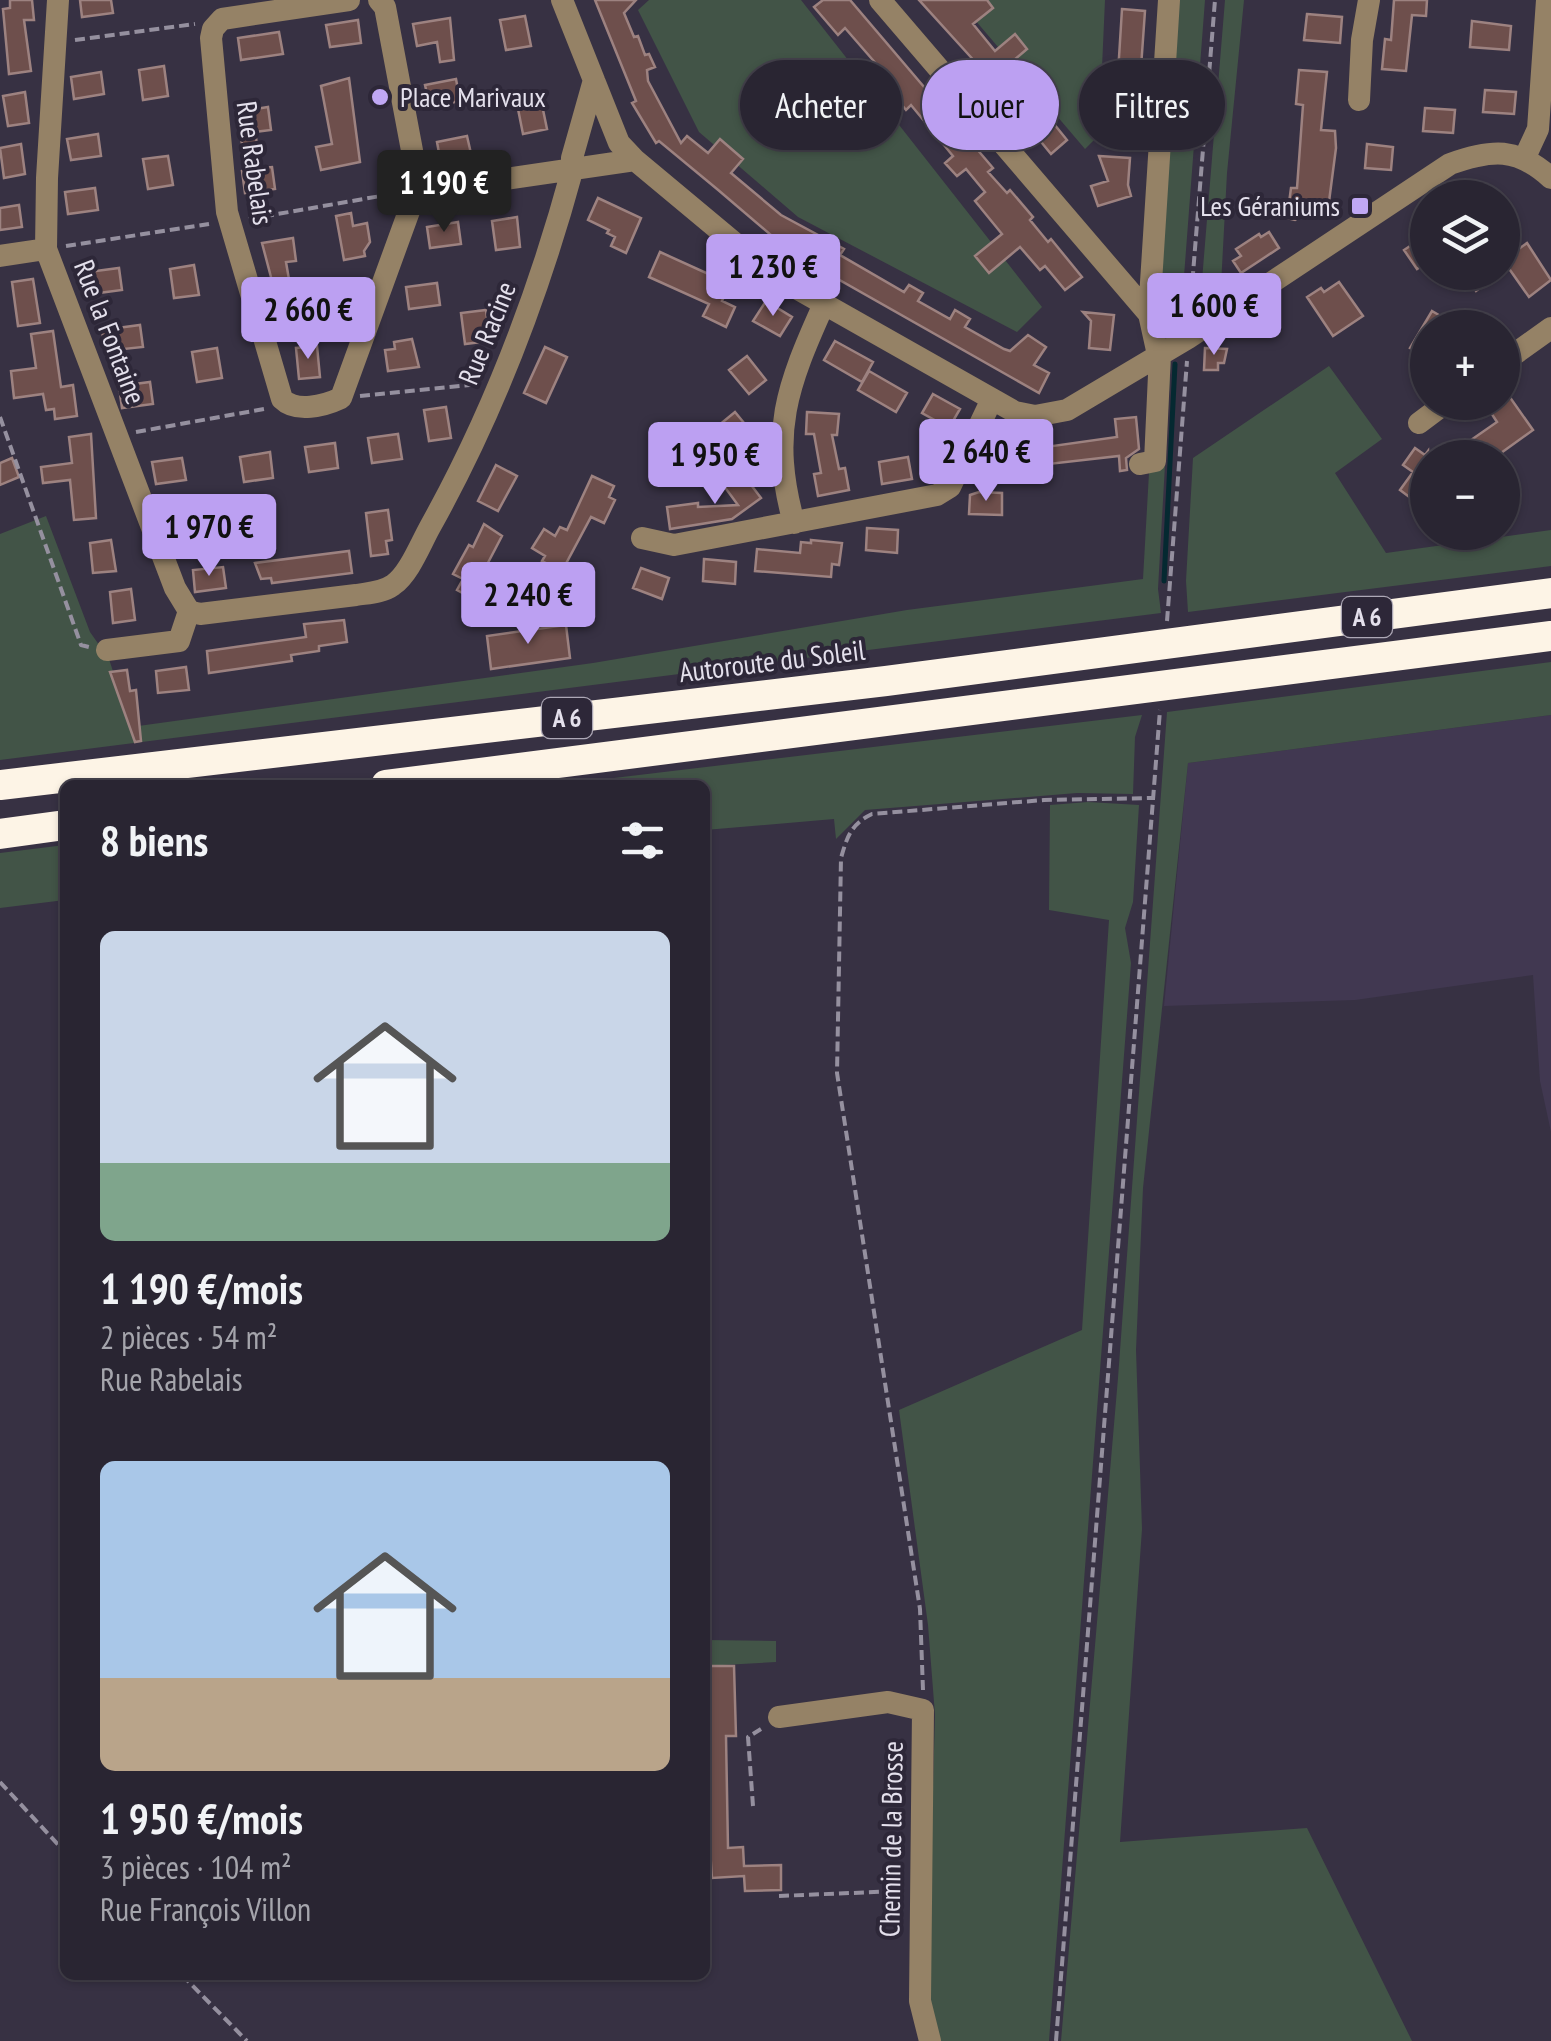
<!DOCTYPE html>
<html lang="fr">
<meta charset="utf-8">
<style>
:root{--surface:#292532;--page:#35313e;--text:#f1f3f6;--muted:#a5a5ac;--line:#45424d;--accent:#bca0f2}
body{margin:0;font-family:"PT Sans Narrow",sans-serif;background:var(--page);color:var(--text);height:100vh;display:flex;flex-direction:column;font-size:38px;white-space:nowrap}
*{box-sizing:border-box;margin:0}
p{font-size:32px;color:var(--muted)}
.icon{flex:none;width:55px;height:55px;fill:none;stroke:currentColor;stroke-width:2;stroke-linecap:round;stroke-linejoin:round}
.map{position:relative;flex:1;overflow:hidden}
.details{position:absolute;left:60px;top:780px;width:650px;height:1200px;display:flex;flex-direction:column;background:var(--surface);border-radius:15px;box-shadow:0 2px 8px #0004,0 0 0 2px var(--line)}
.details>*{flex:none}
.guide{position:absolute;left:740px;top:60px;width:660px;height:90px;display:flex;gap:20px}
.fabs{position:absolute;left:1410px;top:180px;display:grid;gap:20px}
.fabs a{display:grid;place-items:center;width:110px;height:110px;border-radius:50%;background:var(--surface);box-shadow:0 2px 8px #0004,0 0 0 2px var(--line);font-size:50px}
.price{position:absolute;translate:-50% -85px;padding:0 22px;border-radius:10px;background:var(--accent);color:#111;font-size:32px;line-height:65px;filter:drop-shadow(0 2px 5px #0008)}
.price::after{content:'';position:absolute;left:50%;top:60px;width:30px;height:22px;margin-left:-15px;background:inherit;clip-path:polygon(0 0,100% 0,50% 100%)}
.price.active{background:#222;color:#fff}
ul{padding:0;list-style:none}
li{display:grid;align-content:center;gap:20px;height:530px;padding:0 40px}
li span{display:grid;place-items:center;height:310px;border-radius:15px;color:#555}
li>.icon{margin-inline-start:auto}
span .icon{width:180px;height:180px;fill:#fffc;stroke-width:1}
li b{font-size:42px}
h2{display:flex;justify-content:space-between;align-items:center;height:120px;padding:0 40px;font-size:42px}
.tag{padding:0 35px;border-radius:45px;background:var(--surface);box-shadow:0 2px 8px #0004,0 0 0 2px var(--line);font-size:35px;line-height:90px}
.tag.active{background:var(--accent);color:#111}
.map>svg:first-child{display:block}
.built{fill:#413851}
.green{fill:#425447}
.lines{fill:none;stroke-linecap:round;stroke-linejoin:round}
.stream{stroke:#052931;stroke-width:5}
.building{fill:#6e4f4c;stroke:#9d8280;stroke-width:2.5}
.path{stroke:#95909f;stroke-width:4;stroke-dasharray:10 5;stroke-linecap:butt}
.minor{stroke:#958266;stroke-width:22}
.highway{stroke:#fdf4e6;stroke-width:30}
.poi-dot{fill:#c0a8f4;stroke:#2d2738;stroke-width:4}
.labels{text-anchor:middle;stroke-width:8;stroke-linejoin:round;paint-order:stroke}
.shield{fill:#2d2738;stroke:#ada8b6;stroke-width:2.5}
.shield-label{font-size:25px;font-weight:bold;fill:#e4e0ec}
.poi-label{font-size:28px;fill:#e4e0ec;stroke:#2d2738;text-anchor:start}
.street-label{font-size:28px;fill:#e4e0ec;stroke:#2d2738}
</style>
<div class="map">
<svg width="1551" height="2041" viewBox="0 0 1551 2041">
<rect width="100%" height="100%" fill="#373143"/>
<path class="built" d="M1551,715V1132L1540,1081L1533,975L1355,1000L1164,1006L1188,763Z"/>
<path class="green" d="M649,0H801L1042,307L1017,332L798,217L699,132L638,10Z
M958,0H1105L1099,135L1085,149Z
M1177,0H1205L1180,329L1159,337L1158,311Z
M1225,0H1244L1227,173L1220,304L1199,317Z
M1171,358L1158,589L1161,613L0,760V534L46,516L90,632L109,659L131,727L593,663L907,610L1143,579L1149,473Z
M1329,366L1382,439L1335,473L1386,553L1551,530V566L1188,612L1186,581L1193,458Z
M1551,662V715L1188,763L1143,1188L1136,1350L1142,1529L1120,1842L1307,1828L1412,2041H1061L1118,1378L1167,712Z
M1142,715L1135,737L1133,794L1077,793L865,810L836,839L834,819L705,830V785H555Z
M1088,802L1139,805L1133,902L1125,928L1131,963L1049,2041H938L927,2001L935,1715L928,1625L899,1410L1082,1330L1109,920L1049,910L1050,805Z
M65,845V900L0,908V853Z
M705,1640L776,1641V1662L705,1666Z"/>
<g class="lines">
<path class="stream" d="M1164,581L1175,364"/>
</g>
<path class="building" d="M10,0H32L34,20H24L31,71L9,74L3,9L10,8Z
M80,0H111L113,13L82,17Z
M595,0H636L624,13L634,37L638,36L645,55L649,54L655,67L647,70L648,81L681,143L687,136L708,153L720,139L743,159L731,173L781,215L844,249L840,255L904,292L909,285L923,293L918,301L950,319L955,310L970,319L965,327L1004,349L1010,351L1028,335L1046,347L1034,365L1049,373L1039,393L776,244L778,241L717,189L659,141L656,143L632,103L636,101Z
M823,0H850L993,168L988,172L1007,193L1010,190L1033,217L1030,220L1048,242L1051,239L1082,277L1065,290L1045,266L1040,270L1020,247L989,273L975,256L1002,234L975,201L985,192L966,169L957,176L945,163L953,156L911,105L906,110L880,78L885,74L845,28L838,35L814,7Z
M919,0H987L993,8L973,24L995,51L1015,34L1027,49L1007,66L1067,140L1051,154L978,65Z
M1394,0H1427L1426,16L1412,15L1406,71L1382,69L1385,39L1391,40Z
M1122,9L1145,11L1137,124L1115,122Z
M1307,14L1342,17L1340,43L1304,40Z
M525,16L531,46L506,50L500,20Z
M450,18L454,60L440,62L437,42L417,46L413,24Z
M358,20L361,43L330,47L326,25Z
M1472,21L1511,26L1509,50L1470,47Z
M279,32L283,54L241,60L238,38Z
M164,66L168,96L143,100L139,70Z
M1299,70L1327,72L1321,130L1335,131L1336,148L1327,217L1304,214L1295,220L1287,218L1291,188H1297L1303,105L1296,104Z
M101,72L104,94L74,99L71,77Z
M349,78L360,162L321,170L316,147L332,144L321,86Z
M456,79L460,101L430,107L425,85Z
M1485,90L1516,92L1514,114L1483,112Z
M25,92L29,123L8,126L3,96Z
M541,100L547,129L523,134L517,104Z
M268,107L271,130L255,132L261,168L272,167L275,189L245,193L242,171L246,170L237,112Z
M1425,108L1455,110L1453,133L1423,131Z
M98,134L101,156L71,160L67,139Z
M467,136L472,158L441,164L437,142Z
M21,144L25,174L4,178L0,148Z
M1367,144L1393,147L1391,170L1365,168Z
M168,156L173,185L148,189L143,159Z
M1099,156L1130,158L1128,185L1131,196L1098,206L1091,186L1108,181Z
M95,188L98,210L68,214L65,192Z
M598,198L641,218L626,253L611,246L615,237L607,233L609,230L588,220Z
M19,205L22,227L0,230V208Z
M351,213L353,226L367,223L370,242L364,251L365,256L344,260L336,216Z
M517,217L520,247L496,250L492,221Z
M458,222L461,244L430,248L427,227Z
M1269,232L1279,248L1241,273L1233,261L1241,256L1236,249L1259,234L1261,237Z
M1428,234V262L1417,269L1404,250Z
M293,238L296,261L286,262L291,291L308,289L311,311L281,315L262,243Z
M1527,243L1551,280L1529,297L1503,260Z
M660,252L715,277L718,270L733,277L722,301L735,307L726,327L703,316L709,304L649,277Z
M194,265L199,295L174,298L170,269Z
M119,268L122,290L91,294L88,272Z
M1463,272H1501L1476,291Z
M33,279L40,323L18,326L12,282Z
M1339,282L1363,316L1333,336L1307,297L1321,288L1324,292Z
M437,283L440,305L409,309L406,287Z
M766,301L792,317L780,336L753,321Z
M486,310L490,341L465,344L461,313Z
M1432,311L1461,328H1428V358L1410,348Z
M1083,312L1114,315L1110,350L1089,348L1091,321Z
M140,325L143,347L105,351L102,330Z
M53,331L61,387L73,385L77,416L55,419L54,409L46,410L43,394L14,398L11,371L36,368L31,334Z
M412,339L419,367L388,371L385,350L395,349L394,342Z
M835,341L873,362L862,382L824,360Z
M317,346L320,377L299,379L296,348Z
M545,347L567,357L546,403L524,393Z
M217,348L222,378L197,382L192,352Z
M1205,348L1227,349L1224,363H1218V370H1204Z
M747,356L766,380L749,394L729,370Z
M869,371L907,393L896,412L858,390Z
M150,382L153,404L122,408L119,386Z
M1502,386L1533,430L1494,458H1483L1471,440L1497,422L1484,402H1502Z
M933,394L960,409L949,428L922,413Z
M446,407L451,438L429,441L424,410Z
M735,412L754,435L737,450L718,426Z
M807,412L839,414L837,435H832L839,469L845,468L849,490L818,496L814,474L821,473L814,434H806Z
M1136,417L1139,449L1126,458L1127,470L1120,471L1119,456L1048,464L1049,470L1019,472L1017,451L1117,437L1115,419Z
M91,434L96,518L74,520L70,480L43,483L41,467L72,463L69,437Z
M398,434L402,459L372,463L368,438Z
M335,443L338,468L309,472L305,447Z
M1415,448L1425,455L1428,451V486L1416,502L1400,490L1413,472L1403,465Z
M270,452L273,478L244,482L240,457Z
M908,457L912,479L882,484L879,462Z
M12,458L19,477L0,485V463Z
M182,458L186,480L156,484L152,462Z
M496,465L517,476L498,511L478,501Z
M742,473L761,498L732,519L670,529L667,507L698,503V507L738,505L724,486Z
M592,476L614,486L609,497L615,500L604,523L591,517L562,571L542,561L545,556L532,548L544,529L555,536L560,527L567,530Z
M979,492L1002,493V515L969,514L970,495Z
M388,510L392,540L386,541L388,554L371,556L366,513Z
M202,512L206,533L175,538L171,516Z
M484,524L502,536L470,597L457,590L463,579L453,574L469,545L473,547Z
M867,528L898,530L897,553L866,550Z
M111,540L116,571L93,573L90,543Z
M811,540L842,543L839,565L832,564L831,577L755,571L757,549L800,553L801,542L811,543Z
M349,551L352,573L272,583L271,578L261,579L255,563Z
M704,559L736,562L735,584L703,581Z
M223,567L226,588L195,592L193,570Z
M641,568L669,578L662,599L633,588Z
M131,589L135,620L113,623L110,592Z
M344,620L347,642L319,646V651L291,655L292,661L209,673L207,651L306,637L304,624Z
M566,625L570,658L491,669L487,636Z
M186,667L189,690L158,693L156,671Z
M127,670L130,691L136,690L141,741L135,742L110,672Z
M705,1666H734L736,1736H726L728,1848L743,1847L744,1866L781,1865V1890L745,1891L744,1876L712,1878L710,1849H705Z"/>
<g class="lines">
<path class="path" d="M75,40L195,24
M249,219L392,194
M66,246L209,224
M1190,311L1215,0
M360,396L480,384
M0,417L81,645L89,647
M136,432L264,409
M1167,621L1187,361
M923,1690L920,1609L837,1073L841,858C847,837 851,824 872,814L1044,800L1153,798
M0,1782L65,1852
M753,1806L748,1737L761,1729
M779,1896L899,1891L903,1894
M182,1975L247,2041
M1056,2041L1160,710"/>
<path class="minor" d="M58,0L47,178L46,249L175,588L189,611
M349,0L222,19L213,29L211,38L227,212L282,399C296,413 324,406 341,398L416,192L417,177L385,7L379,0
M562,0L619,143L635,160L773,275L1015,412L1035,416L1067,410L1188,338L1450,164C1492,149 1517,147 1551,178
M880,0L1149,314
M1359,100L1362,40L1369,0
M1525,157L1538,129L1547,0
M416,192L635,160
M0,256L46,249
M1158,355L1149,314L1169,0
M1502,363L1551,328
M1419,423L1447,402
M1140,464L1155,461L1160,353
M794,523C769,433 787,386 824,304
M642,538L674,545L937,495L950,487L992,399
M189,611L200,614L356,595C368,593 382,593 393,585C409,574 420,545 430,527C493,414 538,296 572,171V158L594,80
M107,650L179,641L189,611
M779,1717L888,1702L923,1710L920,2001L930,2041"/>
<path class="highway" d="M0,785L886,681L1551,593
M386,785L1551,636
M0,834L65,825"/>
</g>
<g class="poi-dot">
<circle cx="380" cy="97" r="10"/>
<rect x="1350" y="196" width="20" height="20" rx="5"/>
</g>
<g class="labels">
<g class="shield">
<rect x="1342" y="597" width="50" height="40" rx="8"/>
<rect x="542" y="698" width="50" height="40" rx="8"/>
</g>
<g class="shield-label">
<text x="1367" y="626">A 6</text>
<text x="567" y="727">A 6</text>
</g>
<g class="poi-label">
<text x="400" y="107">Place Marivaux</text>
<text x="1340" y="216" text-anchor="end">Les Géraniums</text>
</g>
<g class="street-label">
<text transform="translate(255 163) rotate(82)" y="10">Rue Rabelais</text>
<text transform="translate(110 332) rotate(69)" y="10">Rue la Fontaine</text>
<text transform="translate(487 333) rotate(-68)" y="10">Rue Racine</text>
<text transform="translate(772 661) rotate(-7)" y="10">Autoroute du Soleil</text>
<text transform="translate(891 1839) rotate(-89)" y="10">Chemin de la Brosse</text>
</g>
</g>
</svg>
<div class="fabs">
<a><svg class="icon" aria-label="layers" viewBox="0 0 24 24"><path d="M12 4l9 5-9 5-9-5zM3 14l9 5 9-5"/></svg></a>
<a>+</a>
<a>−</a>
</div>
<b class="price active" style="left:444px;top:235px">1 190 €</b>
<b class="price" style="left:773px;top:319px">1 230 €</b>
<b class="price" style="left:1214px;top:358px">1 600 €</b>
<b class="price" style="left:308px;top:362px">2 660 €</b>
<b class="price" style="left:986px;top:504px">2 640 €</b>
<b class="price" style="left:715px;top:507px">1 950 €</b>
<b class="price" style="left:209px;top:579px">1 970 €</b>
<b class="price" style="left:528px;top:647px">2 240 €</b>
<div class="guide">
<a class="tag">Acheter</a>
<a class="tag active">Louer</a>
<a class="tag">Filtres</a>
</div>
<section class="details">
<h2>8 biens<svg class="icon" aria-label="filters" viewBox="0 0 24 24"><path d="M4 7h16M4 17h16"/><circle cx="9" cy="7" r="2"/><circle cx="15" cy="17" r="2"/></svg></h2>
<ul>
<li><span style="background:linear-gradient(#c9d6e8 75%,#7fa58c 0)"><svg class="icon" aria-label="home" viewBox="0 0 24 24"><path d="M3 11l9-7 9 7M6 9v11h12V9"/></svg></span><div><b>1 190 €/mois</b><p>2 pièces · 54 m²</p><p>Rue Rabelais</p></div></li>
<li><span style="background:linear-gradient(#a9c7e8 70%,#b9a48a 0)"><svg class="icon" aria-label="home" viewBox="0 0 24 24"><path d="M3 11l9-7 9 7M6 9v11h12V9"/></svg></span><div><b>1 950 €/mois</b><p>3 pièces · 104 m²</p><p>Rue François Villon</p></div></li>
</ul>
</section>
</div>
